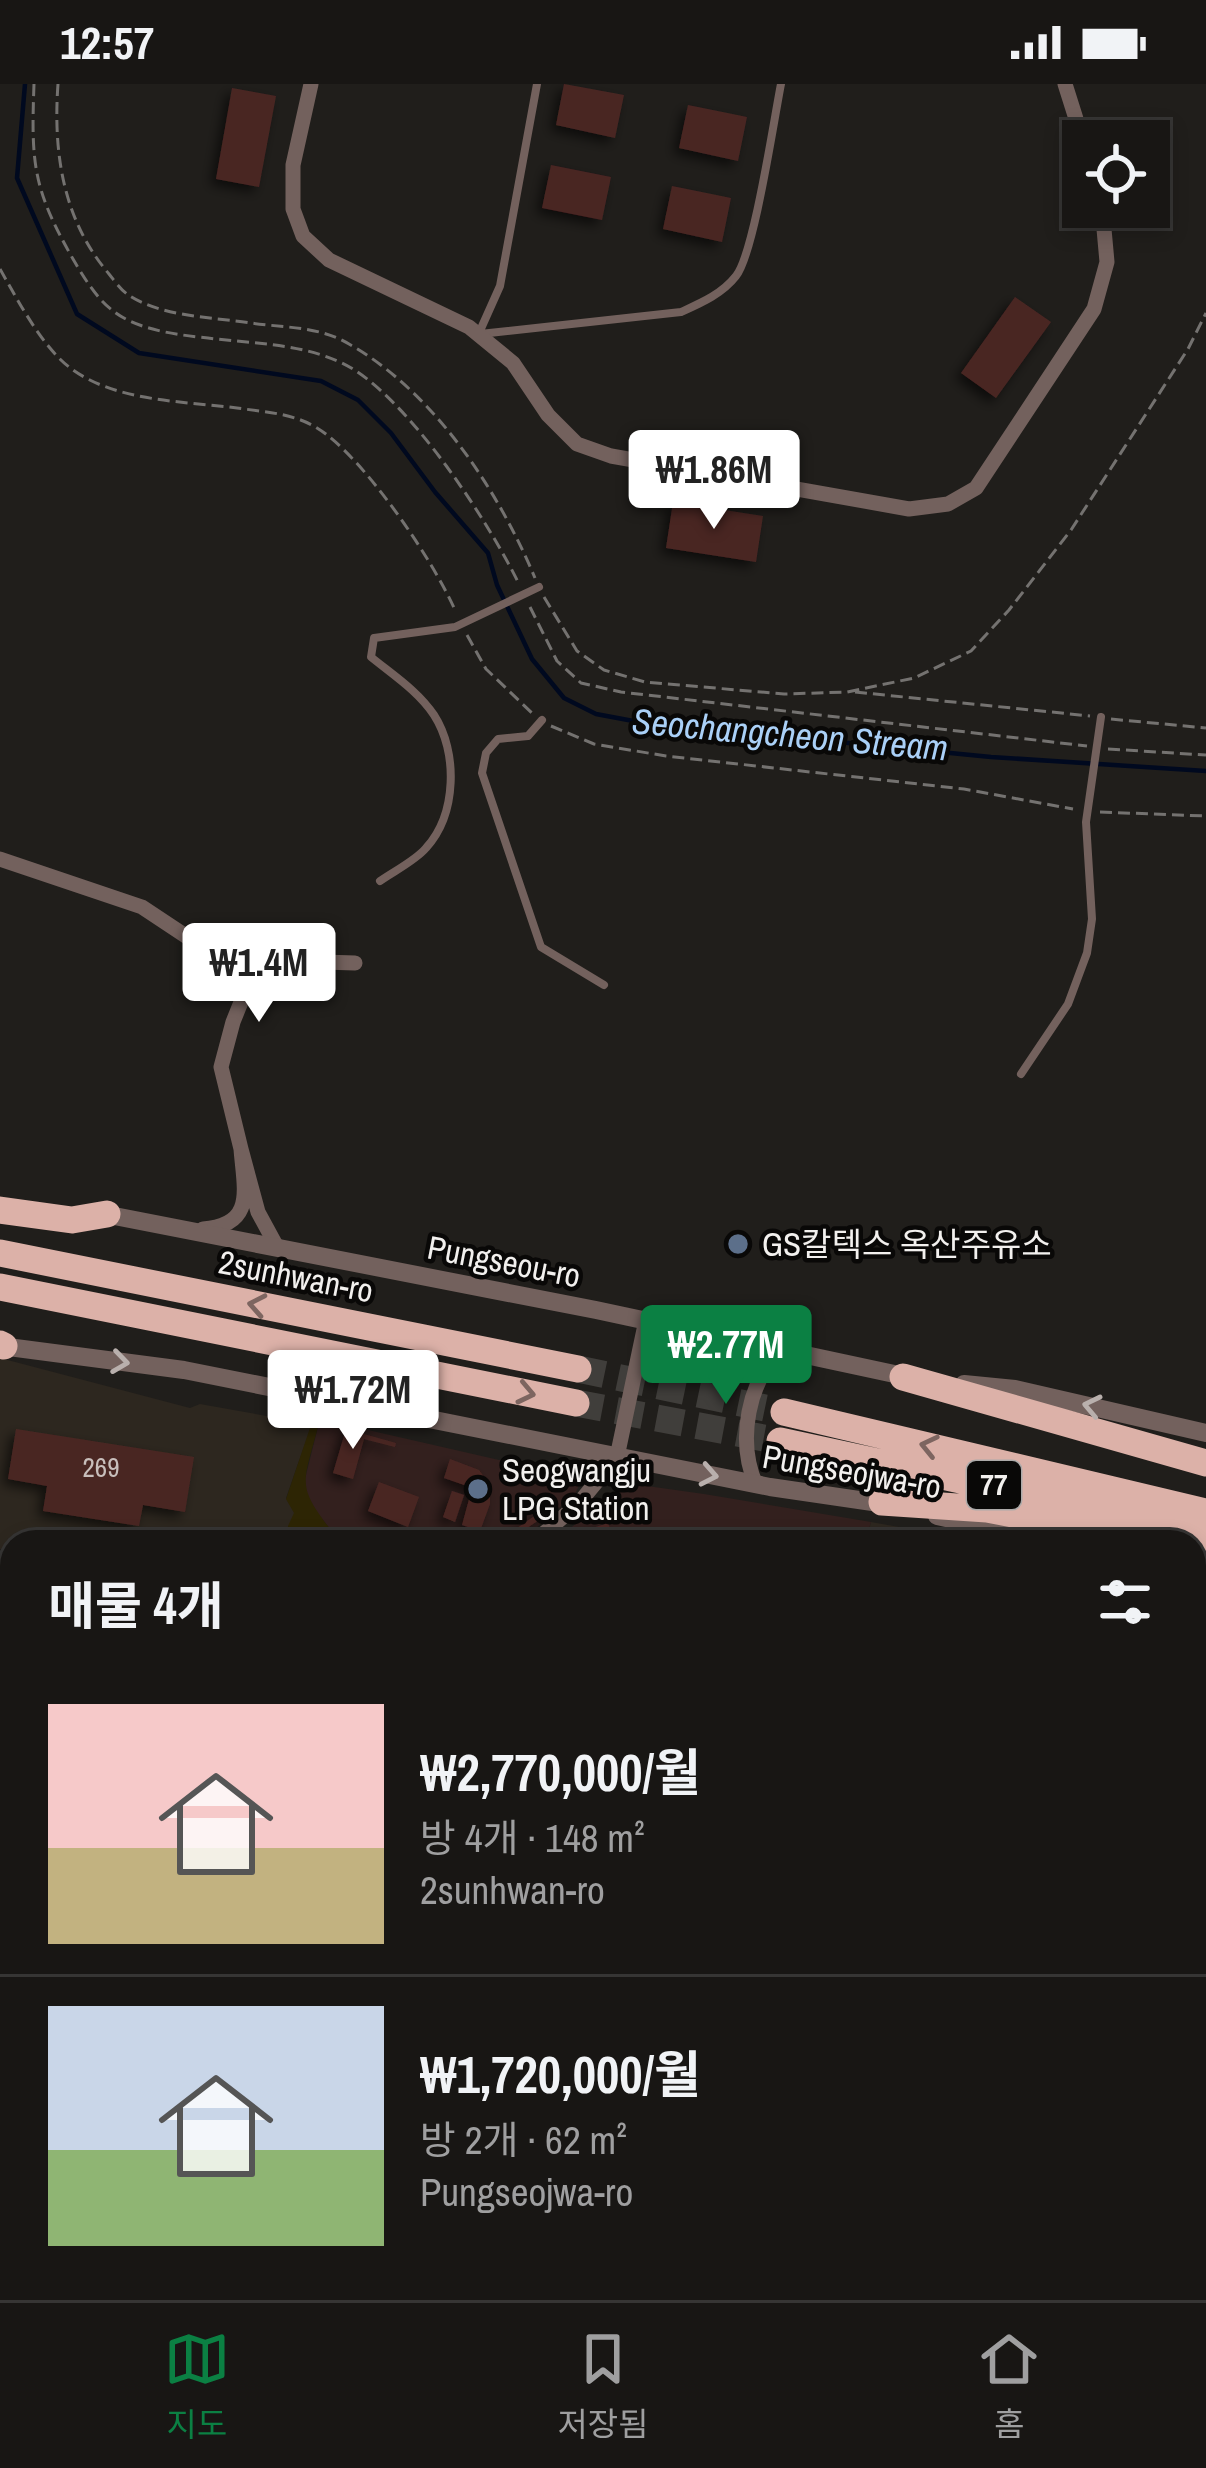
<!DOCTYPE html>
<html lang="ko">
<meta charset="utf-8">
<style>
:root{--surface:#181614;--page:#211f1d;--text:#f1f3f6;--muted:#9f9fa0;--line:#363534;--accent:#0b8043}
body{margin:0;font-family:"Archivo Narrow","Noto Sans KR",sans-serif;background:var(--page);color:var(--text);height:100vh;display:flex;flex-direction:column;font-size:45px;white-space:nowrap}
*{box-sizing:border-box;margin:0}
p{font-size:39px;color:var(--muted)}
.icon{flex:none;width:66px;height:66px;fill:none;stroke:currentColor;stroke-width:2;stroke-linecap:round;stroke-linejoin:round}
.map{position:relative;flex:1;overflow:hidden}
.details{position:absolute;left:0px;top:1446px;width:1206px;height:771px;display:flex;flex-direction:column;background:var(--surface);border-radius:36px 36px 0 0;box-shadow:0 6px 18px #0003,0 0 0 3px var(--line)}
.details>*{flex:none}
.tools{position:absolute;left:1062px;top:36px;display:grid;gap:24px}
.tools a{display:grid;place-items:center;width:108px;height:108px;border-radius:0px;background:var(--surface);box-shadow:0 6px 18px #0003,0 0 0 3px var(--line);font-size:60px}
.price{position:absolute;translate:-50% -102px;padding:0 27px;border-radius:12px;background:#fff;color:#222;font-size:39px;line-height:78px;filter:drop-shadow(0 3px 6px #0008)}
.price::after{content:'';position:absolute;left:50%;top:72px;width:36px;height:27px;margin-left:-18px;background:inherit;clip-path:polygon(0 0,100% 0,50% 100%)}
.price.on{background:var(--accent);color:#fff}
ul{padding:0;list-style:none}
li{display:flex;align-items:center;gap:36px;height:300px;padding:0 48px}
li+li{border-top:3px solid var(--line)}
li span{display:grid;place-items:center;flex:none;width:336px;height:240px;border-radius:0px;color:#555}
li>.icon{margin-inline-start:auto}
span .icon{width:144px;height:144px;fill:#fffc;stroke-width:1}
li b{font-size:51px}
h2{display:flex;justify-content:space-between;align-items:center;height:144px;padding:0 48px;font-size:51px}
.status{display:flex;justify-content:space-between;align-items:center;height:84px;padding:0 60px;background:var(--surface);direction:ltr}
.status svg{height:33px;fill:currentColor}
.dock{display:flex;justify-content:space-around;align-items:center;height:168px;border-top:3px solid var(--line);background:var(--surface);font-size:33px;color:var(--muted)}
.dock a{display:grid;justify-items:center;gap:6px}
.dock .on{color:var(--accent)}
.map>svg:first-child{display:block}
.built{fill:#2d271f}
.industrial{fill:#33201e}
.sand{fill:#2d2504}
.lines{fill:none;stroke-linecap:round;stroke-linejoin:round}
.stream{stroke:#00091f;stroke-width:4.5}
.building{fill:#4a2623;filter:url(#shadow)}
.trunk-tunnel{stroke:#403e3b;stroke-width:27;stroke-dasharray:27 14;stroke-linecap:butt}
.path{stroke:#747270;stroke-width:3;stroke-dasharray:12 6;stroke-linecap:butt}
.service{stroke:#73615d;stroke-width:8}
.minor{stroke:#73615d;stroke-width:15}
.tertiary{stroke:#73615d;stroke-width:18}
.trunk{stroke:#dcb1a8;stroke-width:27}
.rail-casing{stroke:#d1cfcd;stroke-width:9}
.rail{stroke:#090807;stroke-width:4.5;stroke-dasharray:14;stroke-linecap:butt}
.oneway{stroke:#7d6560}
.oneway2{stroke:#b9b0ad}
.service-dot{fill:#5c6f8a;stroke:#090807;stroke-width:4.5}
.labels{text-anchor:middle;stroke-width:9;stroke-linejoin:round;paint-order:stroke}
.number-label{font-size:27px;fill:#c8bebb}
.shield{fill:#090807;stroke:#acaaa9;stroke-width:3}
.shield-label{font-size:30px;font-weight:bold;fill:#f2f0ee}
.poi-label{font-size:33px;fill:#f2f0ee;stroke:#090807;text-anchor:start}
.street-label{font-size:33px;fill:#f2f0ee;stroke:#090807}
.water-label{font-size:36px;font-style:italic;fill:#aad0f7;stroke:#090807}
</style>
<div class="status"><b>12:57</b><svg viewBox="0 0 49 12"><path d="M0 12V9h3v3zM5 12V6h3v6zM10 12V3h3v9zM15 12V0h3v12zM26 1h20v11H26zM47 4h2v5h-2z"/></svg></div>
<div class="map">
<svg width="1206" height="2216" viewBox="0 0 1206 2216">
<defs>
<filter id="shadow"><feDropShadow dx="-5.5" dy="5.5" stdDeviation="6" flood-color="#0009"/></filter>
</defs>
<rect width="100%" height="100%" fill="#201e1b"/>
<path class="built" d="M0,1274L190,1324L200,1320L312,1340L286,1414L295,1429L289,1458H12V1468L0,1465Z
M871,1438L949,1452L948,1458H865Z
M1194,1868L1206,1870V2018L1194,2012Z"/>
<path class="industrial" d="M320,1335L582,1395L575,1410L520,1458H340L309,1418L303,1403Z
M640,1401L704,1410L871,1438L865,1458H551L624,1405Z
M1194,1531L1206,1533L1199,1616L1206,1625V1701L1194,1690Z"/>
<path class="sand" d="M300,1331L320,1335C302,1406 294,1398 340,1458H289L288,1442L294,1429L286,1415L311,1341L299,1337Z"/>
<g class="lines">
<path class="stream" d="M25,0L17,94L77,230L139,269L321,297L358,316L391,349L435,408L488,469L497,501L532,575L564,614L596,630L644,639L991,673L1206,687"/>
</g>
<path class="building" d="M564,0L624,11L615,54L556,41Z
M232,4L276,12L259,103L216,95Z
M688,21L747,33L738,77L679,64Z
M551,81L611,93L602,136L542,124Z
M672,102L731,114L722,158L663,145Z
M1015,213L1051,238L996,314L961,289Z
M673,418L763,432L756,478L666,464Z
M16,1345L194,1373L185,1428L143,1421L139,1442L43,1427L47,1402L8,1395Z
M346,1345L396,1359L395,1363L364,1355L353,1395L333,1389Z
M450,1375L479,1386L490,1401V1420L480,1447L462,1441L471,1408L467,1402L444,1394Z
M379,1398L419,1413L408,1443L368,1427Z
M452,1407L464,1411L455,1438L443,1433Z
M553,1419L557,1424L506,1458L503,1454Z
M608,1439L615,1458H571L569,1452Z"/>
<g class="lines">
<path class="trunk-tunnel" d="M578,1285L784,1328
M576,1319L780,1357"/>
<path class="path" d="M34,0C31,80 33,105 73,175C83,192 96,214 112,226C136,246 178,251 208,254C255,260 299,259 342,279C405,309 487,435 518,498
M58,0C53,69 63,136 109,190C114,196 120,205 127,210C160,233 212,233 251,239C285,244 319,242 349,260C434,308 498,406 535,494
M0,185C17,215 41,261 69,283C114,318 183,317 237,324C264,328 293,329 317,344C363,372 433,476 455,526
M544,513L577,567L604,586L645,598L784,610L847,608L914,594L971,567L1009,526L1071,446L1188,265L1206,229
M530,523L557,577L581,599L621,608L1087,662
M467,551L486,585L533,630
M855,608L1090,632
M1111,635L1206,644
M551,642L594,660L666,672L964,705L1073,725
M1108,665L1206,671
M1100,728L1206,732"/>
<path class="service" d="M479,249L500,202L537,0
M480,250L681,228C701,219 722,210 736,192C754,170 774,35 781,0
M542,636L528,652L498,655L486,669L482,689L541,863L604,901
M380,797C394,787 415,777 426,764C457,730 458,668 434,631C418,607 393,591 371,573L374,554L455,543L539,503
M1021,990L1068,920L1087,869L1092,835L1086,738L1101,633
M1194,1797L1206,1802"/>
<path class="minor" d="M311,0L293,81V125L303,152L329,176L469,243L513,279L548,331L577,360L611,372L909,425L948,420L976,404L1094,225L1107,178L1102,123
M1065,0L1083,57
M0,775L142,823L249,894
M241,1065L221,983L233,938L258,876L355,879
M203,1145C256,1141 244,1105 241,1065L258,1128L277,1163
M756,1401C737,1357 747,1296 784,1264
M534,1458L579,1419L617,1373L646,1236
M68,2216L79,2205"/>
<path class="tertiary" d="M99,1129L596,1226L913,1294
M0,1262L184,1286L770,1403L893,1421
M964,1300L1015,1305L1206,1349
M937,1432L1055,1458
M1194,1491L1206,1494"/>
<path class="trunk" d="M0,1126L72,1136L107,1130
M0,1169L578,1285
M0,1203L576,1319
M0,1260L4,1262
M903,1293L1206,1379
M784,1328L1206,1428
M780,1357L1206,1449
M882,1418L987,1425L1160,1458
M1194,1466L1206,1469"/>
<g class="rail-casing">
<path id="rail" d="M0,1485L12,1490
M1194,1933L1206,1938"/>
</g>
<use href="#rail" class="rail"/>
</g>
<defs><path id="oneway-chevron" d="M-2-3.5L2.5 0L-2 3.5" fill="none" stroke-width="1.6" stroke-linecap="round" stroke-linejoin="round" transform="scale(3)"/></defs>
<g class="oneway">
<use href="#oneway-chevron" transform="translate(257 1221) rotate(-169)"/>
<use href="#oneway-chevron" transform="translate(526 1309) rotate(12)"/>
<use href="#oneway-chevron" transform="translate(929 1362) rotate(-167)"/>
</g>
<g class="oneway2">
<use href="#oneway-chevron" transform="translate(120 1278) rotate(8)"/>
<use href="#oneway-chevron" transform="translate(1092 1322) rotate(-168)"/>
<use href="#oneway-chevron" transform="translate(709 1391) rotate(11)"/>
</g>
<g class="service-dot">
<circle cx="738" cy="1160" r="12"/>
<circle cx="478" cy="1405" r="12"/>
</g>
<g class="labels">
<g class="number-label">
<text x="101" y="1393">269</text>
</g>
<rect class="shield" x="967" y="1377" width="54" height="48" rx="9"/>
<g class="shield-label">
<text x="994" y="1411">77</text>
</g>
<g class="poi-label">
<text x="762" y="1172">GS칼텍스 옥산주유소</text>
<text x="502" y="1398">Seogwangju<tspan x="502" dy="38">LPG Station</tspan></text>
</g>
<g class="street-label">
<text transform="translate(504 1177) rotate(11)" y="12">Pungseou-ro</text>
<text transform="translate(296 1192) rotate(11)" y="12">2sunhwan-ro</text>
<text transform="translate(852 1387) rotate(10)" y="12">Pungseojwa-ro</text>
</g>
<g class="water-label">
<text transform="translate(790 650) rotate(5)" y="13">Seochangcheon Stream</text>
</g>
</g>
</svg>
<div class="tools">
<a><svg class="icon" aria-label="locate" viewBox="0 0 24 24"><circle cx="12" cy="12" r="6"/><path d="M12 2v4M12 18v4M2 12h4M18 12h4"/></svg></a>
</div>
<b class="price" style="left:714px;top:448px">₩1.86M</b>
<b class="price" style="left:259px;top:941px">₩1.4M</b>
<b class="price on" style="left:726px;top:1323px">₩2.77M</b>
<b class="price" style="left:353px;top:1368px">₩1.72M</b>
<section class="details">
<h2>매물 4개<svg class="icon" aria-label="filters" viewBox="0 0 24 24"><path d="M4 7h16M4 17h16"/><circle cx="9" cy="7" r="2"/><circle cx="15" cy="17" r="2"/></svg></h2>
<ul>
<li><span style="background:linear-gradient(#f6c9c9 60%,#c2b280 0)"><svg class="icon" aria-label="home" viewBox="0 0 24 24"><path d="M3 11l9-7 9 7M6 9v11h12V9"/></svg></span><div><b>₩2,770,000/월</b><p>방 4개 · 148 m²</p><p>2sunhwan-ro</p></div></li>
<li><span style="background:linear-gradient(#c9d6e8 60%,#8fb573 0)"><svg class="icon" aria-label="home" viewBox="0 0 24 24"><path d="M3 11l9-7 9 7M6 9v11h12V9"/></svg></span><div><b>₩1,720,000/월</b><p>방 2개 · 62 m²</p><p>Pungseojwa-ro</p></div></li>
</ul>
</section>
</div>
<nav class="dock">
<a class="on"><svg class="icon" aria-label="map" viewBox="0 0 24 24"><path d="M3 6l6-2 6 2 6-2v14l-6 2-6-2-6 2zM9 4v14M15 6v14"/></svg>지도</a>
<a><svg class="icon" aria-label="saved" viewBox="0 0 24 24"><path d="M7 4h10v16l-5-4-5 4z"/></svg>저장됨</a>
<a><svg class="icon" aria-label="home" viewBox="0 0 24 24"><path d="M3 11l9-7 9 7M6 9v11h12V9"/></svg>홈</a>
</nav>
